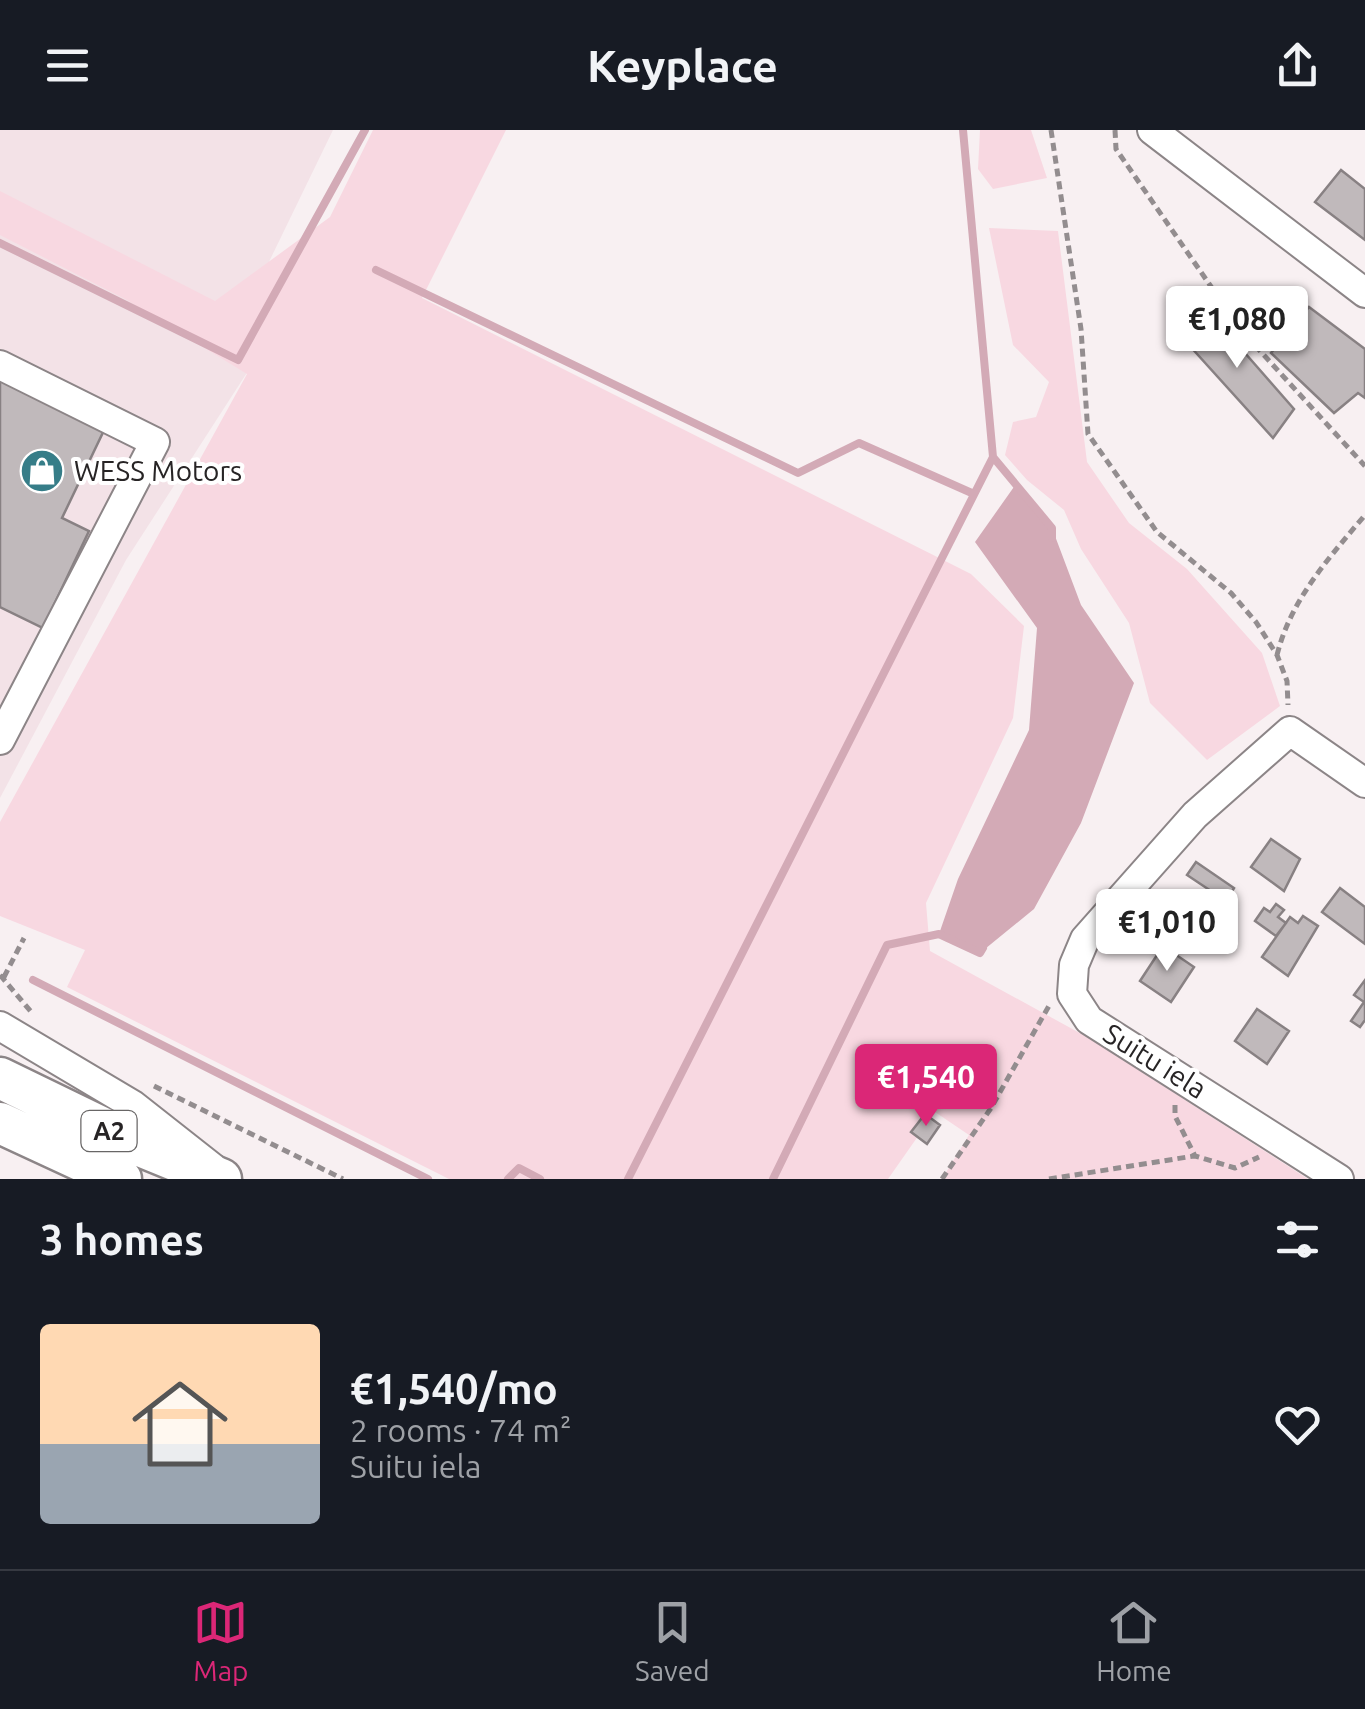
<!DOCTYPE html>
<meta charset="utf-8">
<style>
:root{--surface:#171b24;--page:#242831;--text:#f1f3f6;--muted:#9ea1a6;--line:#363941;--accent:#db2777}
body{margin:0;font-family:Ubuntu,sans-serif;background:var(--page);color:var(--text);height:100vh;display:flex;flex-direction:column;font-size:38px;white-space:nowrap}
*{box-sizing:border-box;margin:0}
p{font-size:32px;color:var(--muted)}
.icon{flex:none;width:55px;height:55px;fill:none;stroke:currentColor;stroke-width:2;stroke-linecap:round;stroke-linejoin:round}
.map{position:relative;height:1049px;overflow:hidden}
.sheet{display:flex;flex-direction:column;background:var(--surface);flex:1}
.sheet>*{flex:none}
.price{position:absolute;translate:-50% -85px;padding:0 22px;border-radius:10px;background:#fff;color:#222;font-size:32px;line-height:65px;filter:drop-shadow(0 2px 5px #0008)}
.price::after{content:'';position:absolute;left:50%;top:60px;width:30px;height:22px;margin-left:-15px;background:inherit;clip-path:polygon(0 0,100% 0,50% 100%)}
.price.selected{background:var(--accent);color:#fff}
ul{padding:0;list-style:none}
li{display:flex;align-items:center;gap:30px;height:250px;padding:0 40px}
li span{display:grid;place-items:center;flex:none;width:280px;height:200px;border-radius:10px;color:#555}
li>.icon{margin-inline-start:auto}
span .icon{width:120px;height:120px;fill:#fffc;stroke-width:1}
li b{font-size:42px}
h2{display:flex;justify-content:space-between;align-items:center;height:120px;padding:0 40px;font-size:42px}
header{display:flex;justify-content:space-between;align-items:center;height:130px;padding:0 40px;background:var(--surface);font-size:45px;font-weight:600}
.dock{display:flex;justify-content:space-around;align-items:center;height:140px;border-top:2px solid var(--line);background:var(--surface);font-size:28px;color:var(--muted)}
.dock a{display:grid;justify-items:center;gap:5px}
.dock .selected{color:var(--accent)}
.map>svg:first-child{display:block}
.built{fill:#f3e2e7}
.green{fill:#f8d8e1}
.water{fill:#d3aab6}
.lines{fill:none;stroke-linecap:round;stroke-linejoin:round}
.stream{stroke:#d3aab6;stroke-width:8}
.building{fill:#c0b9bb;stroke:#888183;stroke-width:2.5}
.minor-casing{stroke:#8c8587;stroke-width:32}
.highway-casing{stroke:#8c8587;stroke-width:45}
.path{stroke:#938d8f;stroke-width:5;stroke-dasharray:8 5;stroke-linecap:butt}
.minor{stroke:#fff;stroke-width:28}
.highway{stroke:#fff;stroke-width:40}
.labels{text-anchor:middle;stroke-width:8;stroke-linejoin:round;paint-order:stroke}
.shield{fill:#fff;stroke:#686666;stroke-width:2.5}
.shield-label{font-size:25px;font-weight:bold;fill:#272425}
.poi-label{font-size:28px;fill:#272425;stroke:#fff;text-anchor:start}
.street-label{font-size:28px;fill:#272425;stroke:#fff}
</style>
<header><svg class="icon" aria-label="menu" viewBox="0 0 24 24"><path d="M4 6h16M4 12h16M4 18h16"/></svg>Keyplace<svg class="icon" aria-label="share" viewBox="0 0 24 24"><path d="M12 15V3M7 8l5-5 5 5M5 13v7h14v-7"/></svg></header>
<div class="map">
<svg width="1365" height="1049" viewBox="0 0 1365 1049">
<rect width="100%" height="100%" fill="#f8f0f2"/>
<path class="built" d="M0,0H333L266,138L250,238L126,430L0,668Z"/>
<path class="green" d="M373,0H506L422,168L971,444L1024,496L1013,588L926,773L930,821L1087,907L1308,1049H942L969,1005L935,982L888,1049H449L67,857L85,820L0,786V692L247,244L125,169L0,105V61L215,171L330,87Z
M980,0H1031L1047,48L993,59L978,39Z
M989,98L1058,101L1087,332L1129,393L1187,439L1262,523L1280,576L1207,630L1150,573L1129,493L1081,419L1064,380L1027,350L1005,325L1013,292L1036,287L1049,252L1013,215Z"/>
<path class="water" d="M1016,354L1052,398L1081,475L1134,553L1081,693L1034,779L980,823L939,804L958,749L1029,600L1037,498L975,412Z"/>
<g class="lines">
<path class="stream" d="M963,0L993,327L1052,398V408
M0,113L238,230L365,0
M376,140L798,343L859,313L974,364
M33,850L428,1049
M508,1049L519,1038L540,1049
M628,1049L993,327
M773,1049L887,815L939,804L980,823L983,818"/>
</g>
<path class="building" d="M1341,40L1365,59V110L1315,72Z
M1202,174L1294,279L1273,308L1179,204Z
M1309,177L1365,219V268L1358,263L1334,283L1271,223Z
M0,243L107,294L62,388L89,401L43,498L0,477Z
M1271,709L1300,729L1284,761L1251,737Z
M1196,732L1234,758L1226,771L1187,745Z
M1340,758L1365,777V814L1322,782Z
M1276,774L1284,780L1278,787L1286,793L1276,806L1255,791L1264,778L1270,782Z
M1303,786L1318,796L1288,846L1262,827L1290,787L1298,793Z
M1163,816L1194,837L1171,872L1140,851Z
M1365,850V890L1360,897L1351,891L1364,872L1354,865Z
M1257,879L1289,901L1267,934L1235,911Z
M925,984L940,995L927,1014L911,1002Z"/>
<g class="lines">
<g class="minor-casing">
<path id="minor" d="M1152,0L1365,163
M0,235L155,312L0,610
M0,896L133,975L213,1038
M1339,1049L1089,890L1072,864L1074,835L1085,809L1195,685L1290,601L1365,653"/>
</g>
<g class="highway-casing">
<path id="highway" d="M0,948L140,1016L221,1049
M0,993L121,1049"/>
</g>
<path class="path" d="M1051,0L1081,199L1088,304L1157,402L1231,463L1256,492L1277,525L1287,551L1288,575
M1115,0L1116,19L1241,200L1365,336
M1277,525C1291,469 1329,428 1365,385
M0,845L33,884
M4,847L24,808
M154,956L343,1049
M1175,975V986L1195,1026L1235,1038L1259,1027
M942,1049L991,978L1050,874
M1049,1049L1194,1026"/>
<use href="#minor" class="minor"/>
<use href="#highway" class="highway"/>
</g>
<defs>
<g id="shop-disc" transform="scale(2.25)"><circle r="9.5" fill="#367d88" stroke="#fff"/><path d="M-5-2.5h2.3a2.7 3.5 0 0 1 5.4 0H5L5.5 6h-11ZM-1.5-2.5h3a1.5 2.3 0 0 0-3 0Z" fill="#fff"/></g>
</defs>
<g fill-rule="evenodd">
<use href="#shop-disc" x="42" y="341"/>
</g>
<g class="labels">
<rect class="shield" x="81.5" y="981" width="55" height="40" rx="8"/>
<g class="shield-label">
<text x="109" y="1010">A2</text>
</g>
<g class="poi-label">
<text x="74" y="351">WESS Motors</text>
</g>
<g class="street-label">
<text transform="translate(1155 931) rotate(32)" y="10">Suitu iela</text>
</g>
</g>
</svg>
<b class="price" style="left:1237px;top:241px">€1,080</b>
<b class="price" style="left:1167px;top:844px">€1,010</b>
<b class="price selected" style="left:926px;top:999px">€1,540</b>
</div>
<section class="sheet">
<h2>3 homes<svg class="icon" aria-label="filters" viewBox="0 0 24 24"><path d="M4 7h16M4 17h16"/><circle cx="9" cy="7" r="2"/><circle cx="15" cy="17" r="2"/></svg></h2>
<ul>
<li><span style="background:linear-gradient(#ffd9b3 60%,#9aa5b1 0)"><svg class="icon" aria-label="home" viewBox="0 0 24 24"><path d="M3 11l9-7 9 7M6 9v11h12V9"/></svg></span><div><b>€1,540/mo</b><p>2 rooms · 74 m²</p><p>Suitu iela</p></div><svg class="icon" aria-label="heart" viewBox="0 0 24 24"><path d="M12 20l-8-8c-3-5 5-10 8-4 3-6 11-1 8 4z"/></svg></li>
</ul>
</section>
<nav class="dock">
<a class="selected"><svg class="icon" aria-label="map" viewBox="0 0 24 24"><path d="M3 6l6-2 6 2 6-2v14l-6 2-6-2-6 2zM9 4v14M15 6v14"/></svg>Map</a>
<a><svg class="icon" aria-label="saved" viewBox="0 0 24 24"><path d="M7 4h10v16l-5-4-5 4z"/></svg>Saved</a>
<a><svg class="icon" aria-label="home" viewBox="0 0 24 24"><path d="M3 11l9-7 9 7M6 9v11h12V9"/></svg>Home</a>
</nav>
